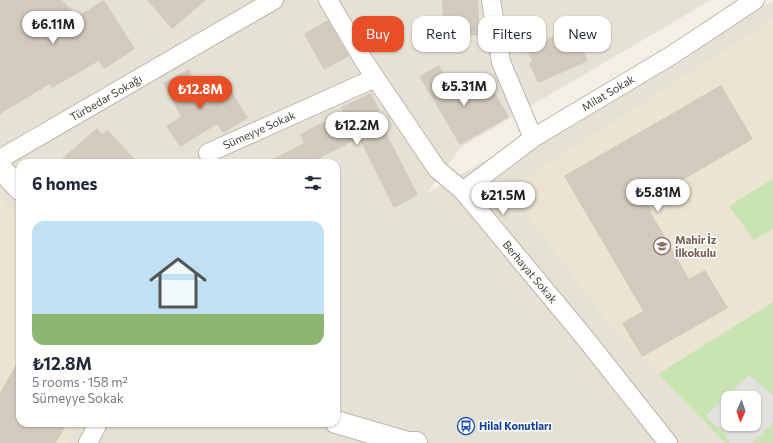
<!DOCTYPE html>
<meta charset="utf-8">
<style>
:root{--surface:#fff;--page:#f2f2f3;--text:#1f2937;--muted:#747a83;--accent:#e84f27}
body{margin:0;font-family:Commissioner,sans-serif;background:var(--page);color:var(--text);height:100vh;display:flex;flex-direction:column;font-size:15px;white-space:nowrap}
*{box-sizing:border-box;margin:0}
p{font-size:13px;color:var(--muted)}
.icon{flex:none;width:22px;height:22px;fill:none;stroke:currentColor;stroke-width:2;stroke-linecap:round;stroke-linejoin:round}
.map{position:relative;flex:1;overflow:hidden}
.panel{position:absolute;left:16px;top:159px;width:324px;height:268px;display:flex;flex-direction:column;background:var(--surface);border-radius:12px;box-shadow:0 1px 3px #0004}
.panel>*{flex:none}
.top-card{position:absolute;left:352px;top:16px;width:361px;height:36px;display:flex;gap:8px}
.needle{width:26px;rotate:183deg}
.fabs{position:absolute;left:721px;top:391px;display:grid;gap:8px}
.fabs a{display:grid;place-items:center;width:40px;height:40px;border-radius:8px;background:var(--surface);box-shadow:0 1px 3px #0004;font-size:20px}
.price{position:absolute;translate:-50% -34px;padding:0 9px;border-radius:14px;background:#fff;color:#222;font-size:13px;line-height:26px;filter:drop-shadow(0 1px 2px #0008)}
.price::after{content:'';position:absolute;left:50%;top:24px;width:12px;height:9px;margin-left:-6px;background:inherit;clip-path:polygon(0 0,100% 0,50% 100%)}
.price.selected{background:var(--accent);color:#fff}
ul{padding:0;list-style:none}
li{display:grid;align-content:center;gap:8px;height:212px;padding:0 16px}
li span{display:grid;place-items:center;height:124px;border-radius:12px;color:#555}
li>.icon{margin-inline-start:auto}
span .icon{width:72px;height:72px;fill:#fffc;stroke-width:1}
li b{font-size:17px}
h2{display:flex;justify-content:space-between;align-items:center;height:48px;padding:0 16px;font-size:17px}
.tag{padding:0 14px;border-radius:12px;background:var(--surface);box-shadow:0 1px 3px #0004;font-size:14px;line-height:36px}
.tag.selected{background:var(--accent);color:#fff}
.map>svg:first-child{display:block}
.residential{fill:#e5e1d5;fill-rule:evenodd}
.education{fill:#eae4d1}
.green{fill:#cae3b2;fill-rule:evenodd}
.parking{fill:#e3e1de;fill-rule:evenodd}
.building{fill:#d2cbbd}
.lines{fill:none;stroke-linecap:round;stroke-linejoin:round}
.minor-casing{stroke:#bcb7aa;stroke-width:20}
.tertiary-casing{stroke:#bcb7aa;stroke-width:24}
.minor{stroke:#fff;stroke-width:18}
.tertiary{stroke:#fff;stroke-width:22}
.labels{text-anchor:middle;stroke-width:3;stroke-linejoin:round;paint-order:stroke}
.street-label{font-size:11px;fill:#443f36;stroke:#fff}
.education-label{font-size:11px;font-weight:bold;fill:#785e54;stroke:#fff;text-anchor:start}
.transit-label{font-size:11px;font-weight:bold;fill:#164399;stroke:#fff;text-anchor:start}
</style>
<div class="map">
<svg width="773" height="443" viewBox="0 0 773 443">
<rect width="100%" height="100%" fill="#f2efe6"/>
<path class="residential" d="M0,0H711L461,147L427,193L773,1V443H0ZM20,163H336V423H20ZM728,398H754V424H728Z"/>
<path class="education" d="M773,19V302L658,374L606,320L508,189Z
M0,198L20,221V423H80L68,443H0Z"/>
<path class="green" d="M773,179V229L754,240L729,206Z
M773,302V443H725L658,374ZM728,398H754V424H728Z"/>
<path class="parking" d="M749,375L773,395V422L752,443H730L723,432L706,416ZM728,398H754V424H728Z"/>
<path class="building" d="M0,0H62L78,16L104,0L135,49L104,69L99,61L52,88L50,84L0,114Z
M147,0H206L172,29Z
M442,0H478L480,35L450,36L449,26H443Z
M328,20L349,56L324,70L304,34Z
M572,28L588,61L538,83L529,63L532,62L526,48Z
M439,65L453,89L458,86L466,100L491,86L509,117L460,145L419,76Z
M189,69L207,104L230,89L248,118L223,133L217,124L180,147L166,126L181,117L163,83Z
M721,85L753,139L647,201L652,210L650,211L689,279L705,270L728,308L642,357L622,323L643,311L564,176Z
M371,93L380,111L376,113L418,195L394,208L359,138L310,163H266L304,143L300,134L343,112L341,107Z
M97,128L102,134L108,130L138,163H57Z
M20,357V423H67L56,443H0V393Z"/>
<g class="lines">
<g class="minor-casing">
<path id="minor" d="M328,0L364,61L437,169L463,191L585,338L668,443
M491,0L501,62L533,138
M208,153L375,78
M0,159L274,0
M463,191L533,138L672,55L755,0
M88,443L98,423"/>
</g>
<g class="tertiary-casing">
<path id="tertiary" d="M0,168L20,189
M336,422L408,443H416"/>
</g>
<use href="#minor" class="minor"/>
<use href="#tertiary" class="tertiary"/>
</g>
<defs>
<g id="school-ring" transform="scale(0.9)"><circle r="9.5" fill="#fff" stroke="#8d6e63" stroke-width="1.5"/><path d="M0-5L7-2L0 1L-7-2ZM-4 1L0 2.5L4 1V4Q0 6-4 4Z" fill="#8d6e63"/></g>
<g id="bus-ring" transform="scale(0.9)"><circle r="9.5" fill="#fff" stroke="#1a4fb4" stroke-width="1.5"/><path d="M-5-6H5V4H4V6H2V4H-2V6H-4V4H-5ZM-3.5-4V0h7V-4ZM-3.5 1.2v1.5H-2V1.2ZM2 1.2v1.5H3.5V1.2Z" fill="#1a4fb4"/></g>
</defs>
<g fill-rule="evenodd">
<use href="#school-ring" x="662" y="246"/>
<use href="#bus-ring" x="466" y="426"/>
</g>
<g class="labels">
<g class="street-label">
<text transform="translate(608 93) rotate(-31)" y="4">Milat Sokak</text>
<text transform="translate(106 98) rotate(-30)" y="4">Türbedar Sokağı</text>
<text transform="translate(259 130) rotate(-24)" y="4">Sümeyye Sokak</text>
<text transform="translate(530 272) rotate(50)" y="4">Berhayat Sokak</text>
</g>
<g class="education-label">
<text x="675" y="244">Mahir İz<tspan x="675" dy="13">İlkokulu</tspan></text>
</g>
<g class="transit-label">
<text x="479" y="430">Hilal Konutları</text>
</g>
</g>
</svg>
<div class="fabs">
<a><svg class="needle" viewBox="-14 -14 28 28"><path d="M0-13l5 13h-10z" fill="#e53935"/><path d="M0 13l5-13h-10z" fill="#747a83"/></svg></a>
</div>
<b class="price" style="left:53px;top:45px">₺6.11M</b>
<b class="price" style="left:464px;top:107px">₺5.31M</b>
<b class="price selected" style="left:200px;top:110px">₺12.8M</b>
<b class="price" style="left:357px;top:146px">₺12.2M</b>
<b class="price" style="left:658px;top:213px">₺5.81M</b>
<b class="price" style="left:503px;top:216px">₺21.5M</b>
<div class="top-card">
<a class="tag selected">Buy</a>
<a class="tag">Rent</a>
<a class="tag">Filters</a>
<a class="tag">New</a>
</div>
<section class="panel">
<h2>6 homes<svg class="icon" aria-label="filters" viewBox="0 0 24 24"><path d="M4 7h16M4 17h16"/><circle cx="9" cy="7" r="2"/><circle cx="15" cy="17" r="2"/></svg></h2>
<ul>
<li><span style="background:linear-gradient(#bfe0f5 75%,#8fb573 0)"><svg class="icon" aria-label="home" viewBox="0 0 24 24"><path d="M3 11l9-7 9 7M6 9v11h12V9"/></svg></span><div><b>₺12.8M</b><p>5 rooms · 158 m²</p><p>Sümeyye Sokak</p></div></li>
</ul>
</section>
</div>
